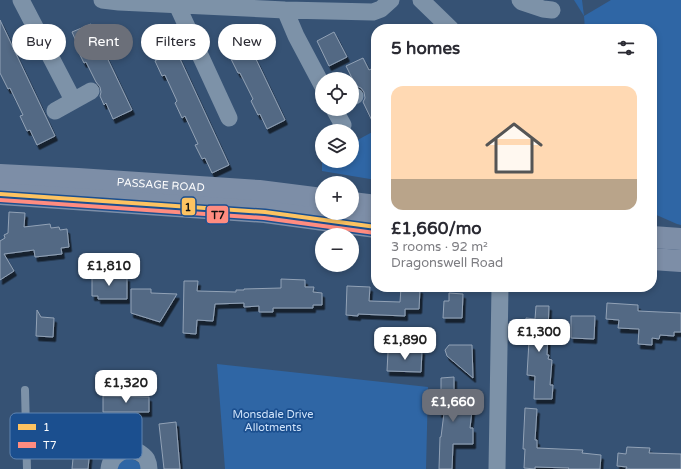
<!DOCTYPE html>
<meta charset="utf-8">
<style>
:root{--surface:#fff;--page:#f7f7f7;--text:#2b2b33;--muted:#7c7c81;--accent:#6b6f79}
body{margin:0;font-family:"Varela Round",sans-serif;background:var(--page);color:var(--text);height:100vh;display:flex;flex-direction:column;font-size:15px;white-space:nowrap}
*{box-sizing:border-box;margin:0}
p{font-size:13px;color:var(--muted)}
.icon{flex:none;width:22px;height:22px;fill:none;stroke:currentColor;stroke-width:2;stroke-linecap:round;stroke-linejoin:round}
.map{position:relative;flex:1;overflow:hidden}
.details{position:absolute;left:371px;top:24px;width:286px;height:268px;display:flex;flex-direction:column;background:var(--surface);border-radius:16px;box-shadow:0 2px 6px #0003}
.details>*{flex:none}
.banner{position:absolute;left:12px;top:24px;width:299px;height:36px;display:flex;gap:8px}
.tools{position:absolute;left:315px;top:72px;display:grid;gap:8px}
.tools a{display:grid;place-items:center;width:44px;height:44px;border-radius:50%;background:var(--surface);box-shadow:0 2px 6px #0003;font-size:20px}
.price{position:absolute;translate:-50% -34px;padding:0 9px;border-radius:8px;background:#fff;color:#222;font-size:13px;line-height:26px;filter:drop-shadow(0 1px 2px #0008)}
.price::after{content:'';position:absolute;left:50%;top:24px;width:12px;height:9px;margin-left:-6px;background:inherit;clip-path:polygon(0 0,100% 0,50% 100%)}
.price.selected{background:var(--accent);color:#fff}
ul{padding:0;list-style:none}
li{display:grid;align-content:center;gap:8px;height:212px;padding:0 20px}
li span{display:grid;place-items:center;height:124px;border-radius:12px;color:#555}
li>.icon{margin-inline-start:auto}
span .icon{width:72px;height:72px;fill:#fffc;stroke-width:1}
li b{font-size:17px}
h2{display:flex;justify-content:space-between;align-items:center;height:48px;padding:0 20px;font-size:17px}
.chip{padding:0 14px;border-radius:18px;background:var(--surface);box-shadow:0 2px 6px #0003;font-size:14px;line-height:36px}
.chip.selected{background:var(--accent);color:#fff}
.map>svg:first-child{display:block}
.green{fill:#2f66a5}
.building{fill:#526984;stroke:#92a2b6;filter:url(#shadow)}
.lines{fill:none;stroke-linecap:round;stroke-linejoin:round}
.service{stroke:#7d92a8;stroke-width:8}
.minor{stroke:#7d92a8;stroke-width:17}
.primary{stroke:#7d8ea7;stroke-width:22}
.bus-1-casing{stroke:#1b4f8f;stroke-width:7}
.bus-2-casing{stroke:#1b4f8f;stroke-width:7}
.bus-1{stroke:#fdc361;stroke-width:4}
.bus-2{stroke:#ff8c80;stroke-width:4}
.labels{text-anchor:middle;stroke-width:3.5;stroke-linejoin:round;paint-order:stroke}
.street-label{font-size:11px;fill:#fff;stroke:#1b4f8f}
.park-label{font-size:11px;fill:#cfe3fa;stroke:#1b4f8f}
.key{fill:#1b4f8f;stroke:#5f84b1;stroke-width:1}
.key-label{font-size:11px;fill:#fff}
.line-badge{stroke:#1b4f8f;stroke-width:1.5}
.pale-badge-label{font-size:11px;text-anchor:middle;font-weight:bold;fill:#111}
</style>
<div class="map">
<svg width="681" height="469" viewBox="0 0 681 469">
<defs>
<filter id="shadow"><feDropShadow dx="2.5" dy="4.5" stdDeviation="0" flood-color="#0009"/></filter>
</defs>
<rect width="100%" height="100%" fill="#365274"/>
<path class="green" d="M574,0H582L584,16L611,0H681V225L677,224L652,213V29H585L584,16Z
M376,130V180L322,171V161H352V143Z
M217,364L428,387L426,469H225Z
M125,459C135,459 139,461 144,469H116L119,464Z"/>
<path class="building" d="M0,20L55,136L37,145L30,130L27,131L20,116L23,115L10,88L8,89L0,73Z
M91,24L132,110L113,119L106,103L104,105L100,96L101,92L100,87L96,82L86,62L84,63L77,49L79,48L72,32Z
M334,32L347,57L329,66L317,41Z
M244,34L285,120L267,129L260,114L258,115L251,101L253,99L240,73H238L231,59L233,58L226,43Z
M169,35L229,165L212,173L205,158L202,159L195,145L198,144L185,116L182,118L175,103L177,101L165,75L162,76L155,61L158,59L150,43Z
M363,58L369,70L376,67V129L363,102L365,98L364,92L361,88L356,86L346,66Z
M9,212L25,213L24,227L50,224L51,228L59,227L60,230L67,229L69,247L61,248L62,254L35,257L34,250L4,254L14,271L0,280V241L5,238L4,235L8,233Z
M92,275H115V277H127V299H98V296H92Z
M281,279L305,280V287H314L313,292L322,293V305H313V308H273V312H259V306L244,307V303L215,304L213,321L197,320L196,334L183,333L184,281H198L197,291L236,292V290H244V289L281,288Z
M347,286L370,287L369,301L400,302L401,288L420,289L419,309H405V316L358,314V316L346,315Z
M131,289H151V293L177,294L160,322L131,313Z
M449,293L463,294L462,318H443L444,301H449Z
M607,303L638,305V311L681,313V332H674V336L660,335L659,339L652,338V345L638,344L639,329L618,328L619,320L606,319Z
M536,306H549L547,355H549L548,359L552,360L550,385H553L552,399H534L535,376L527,375L529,341H526V334H525L526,318L535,319Z
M37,310L41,317L54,318L53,337L36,336Z
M571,316H595L594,339L571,338Z
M449,345H472L473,378L447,356L445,350Z
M409,350H422L421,372L387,371L388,352L409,353Z
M454,377V398L467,400V401L473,402L470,428H473V444H453L452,469H439L440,437H441L444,413H439L441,392V378Z
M103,396L149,397V412H103Z
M525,408L537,409L535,440H537V448L583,450L582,453L601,455L600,469H568L569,468L535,467V469L524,468L525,449H523Z
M176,422L180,469H164L159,424Z
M76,427L92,428L88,469H72Z
M627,447L650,448L649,453L681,454V469H626L627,467L617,466L618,453L626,454Z"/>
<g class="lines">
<path class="service" d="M25,390L27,469"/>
<path class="minor" d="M21,0L73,100
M102,0L119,2L285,10L373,12L381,9L391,0
M421,0L451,29
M520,0L522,2L543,9L552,10
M177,5L229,118
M285,10L296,36L322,85
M352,97L355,96
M334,109L343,125
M55,111L91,91
M109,469C111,454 127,445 140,453C143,455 146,457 147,460C148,462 149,466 149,469
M497,469L500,287"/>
<g class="primary">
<path id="s1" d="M0,175L78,179L259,191L322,199"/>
<path d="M0,194L265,212L376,227"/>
<path d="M352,203L376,206"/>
<path d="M652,237L681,239"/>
<path d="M652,259L681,261"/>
</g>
<g class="bus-1-casing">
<path id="bus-1" d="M0,194L265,212L376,227"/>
</g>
<g class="bus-2-casing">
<path id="bus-2" d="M0,200L264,218L375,233"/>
</g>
<use href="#bus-1" class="bus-1"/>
<use href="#bus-2" class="bus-2"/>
</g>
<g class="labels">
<g class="street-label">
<text dy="4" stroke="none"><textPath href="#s1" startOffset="161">PASSAGE ROAD</textPath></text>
</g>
<g class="park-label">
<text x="273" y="418">Monsdale Drive<tspan x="273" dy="13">Allotments</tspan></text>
</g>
</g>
<rect x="10" y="413" width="132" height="46" rx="6" class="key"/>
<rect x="18" y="424" width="18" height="6" fill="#fdc361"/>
<rect x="18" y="442" width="18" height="6" fill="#ff8c80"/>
<g class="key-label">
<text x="43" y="431">1</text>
<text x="43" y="449">T7</text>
</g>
<g class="line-badge">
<rect x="181" y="197" width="15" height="19" rx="4" fill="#fdc361"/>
<rect x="206" y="205" width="23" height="19" rx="4" fill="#ff8c80"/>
</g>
<g class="pale-badge-label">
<text x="188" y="211">1</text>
<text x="218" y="219">T7</text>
</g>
</svg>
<div class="tools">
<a><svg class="icon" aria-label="locate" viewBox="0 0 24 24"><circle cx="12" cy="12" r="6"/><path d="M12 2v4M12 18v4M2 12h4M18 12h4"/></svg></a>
<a><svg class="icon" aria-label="layers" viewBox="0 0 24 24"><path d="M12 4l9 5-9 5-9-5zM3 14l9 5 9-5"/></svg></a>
<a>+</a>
<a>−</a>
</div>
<b class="price" style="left:109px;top:287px">£1,810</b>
<b class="price" style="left:539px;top:353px">£1,300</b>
<b class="price" style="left:405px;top:361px">£1,890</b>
<b class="price" style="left:126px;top:404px">£1,320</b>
<b class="price selected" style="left:453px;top:423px">£1,660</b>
<div class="banner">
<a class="chip">Buy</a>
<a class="chip selected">Rent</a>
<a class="chip">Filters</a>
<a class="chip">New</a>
</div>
<section class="details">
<h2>5 homes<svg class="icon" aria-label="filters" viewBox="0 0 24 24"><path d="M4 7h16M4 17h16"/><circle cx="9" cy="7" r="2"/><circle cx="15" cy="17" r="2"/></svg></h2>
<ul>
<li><span style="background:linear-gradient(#ffd9b3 75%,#b9a48a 0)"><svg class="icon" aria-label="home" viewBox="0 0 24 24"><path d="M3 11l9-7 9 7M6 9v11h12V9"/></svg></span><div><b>£1,660/mo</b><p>3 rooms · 92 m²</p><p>Dragonswell Road</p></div></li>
</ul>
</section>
</div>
